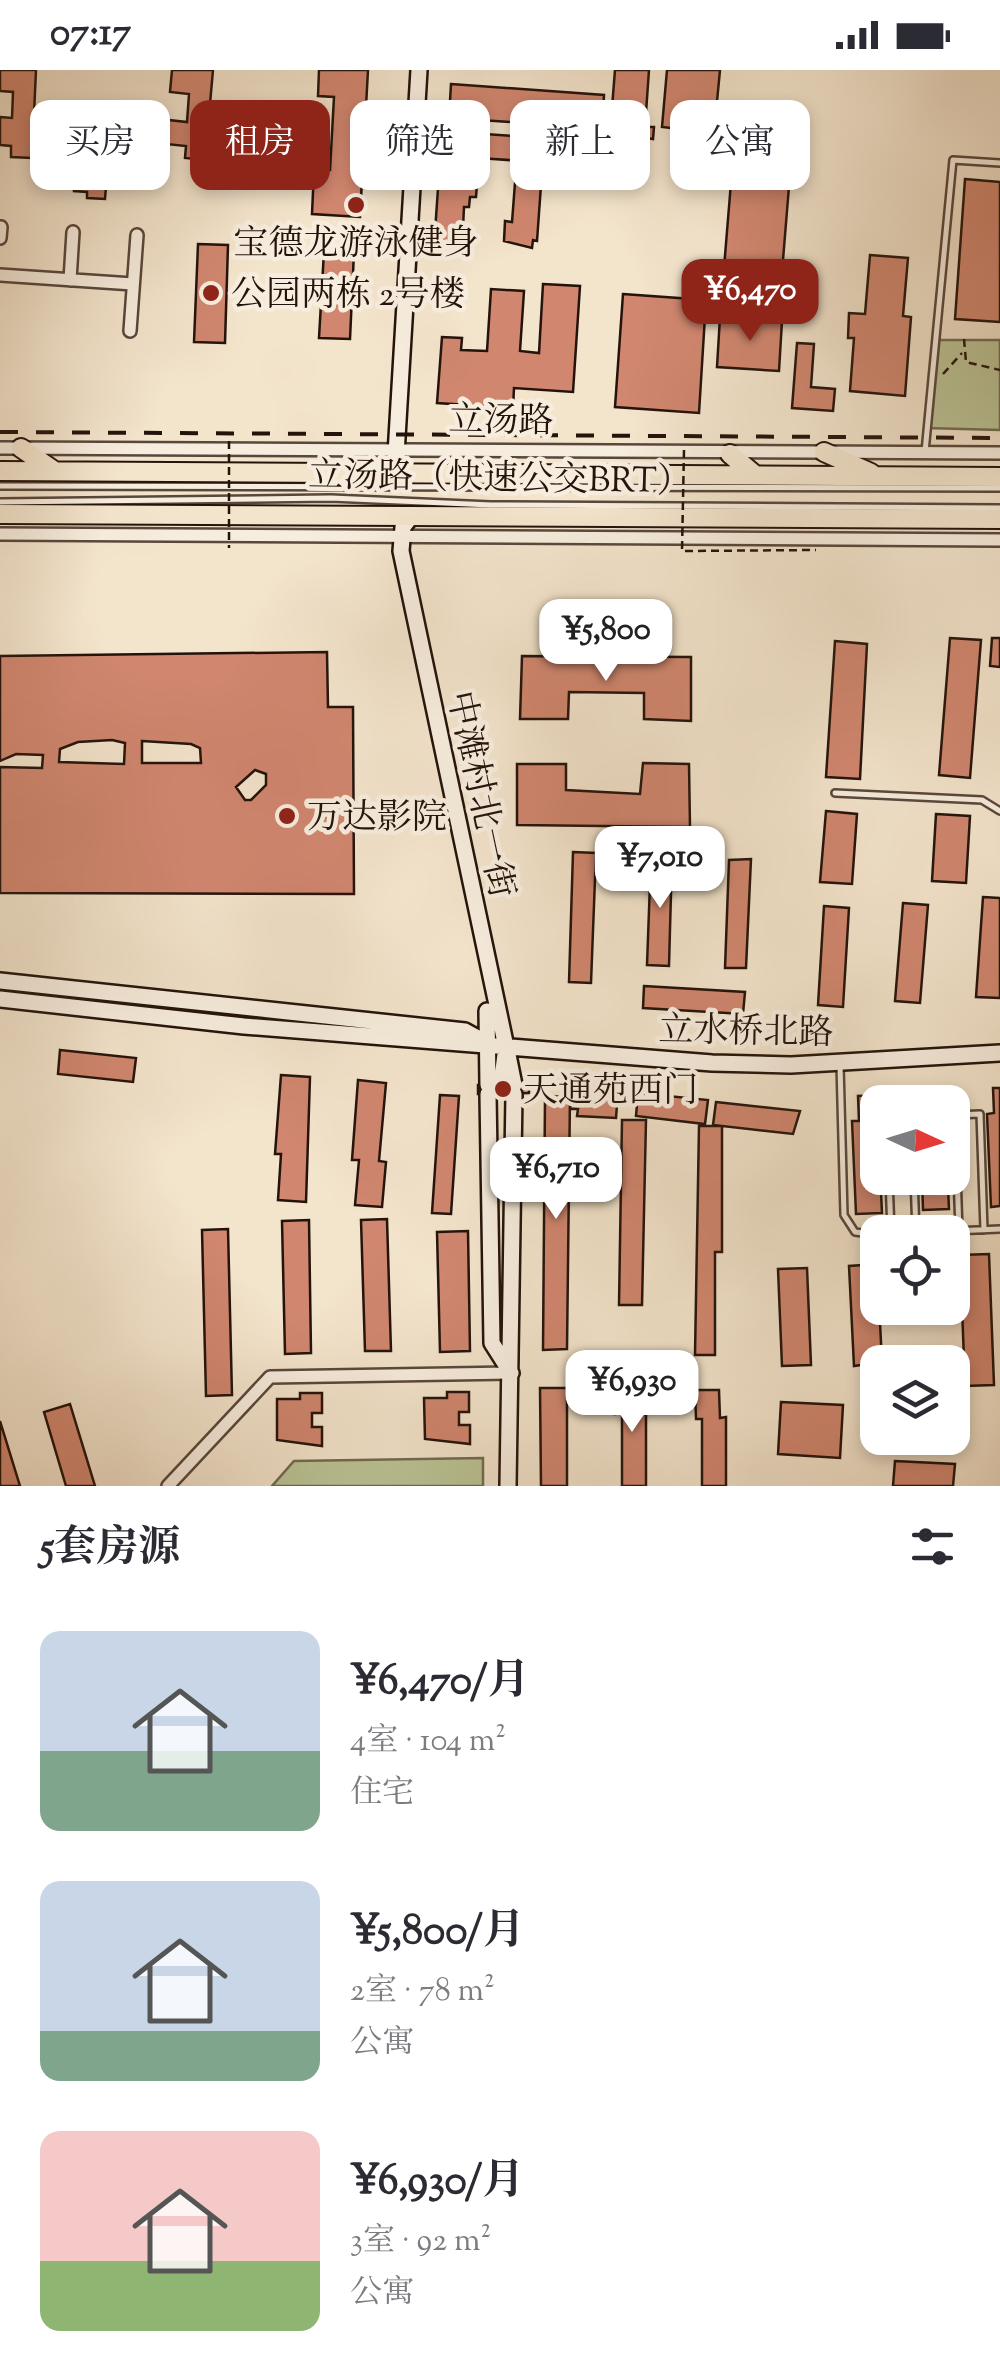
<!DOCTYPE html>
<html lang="zh">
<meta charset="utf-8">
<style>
:root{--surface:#fff;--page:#f2f2f3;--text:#2b2b33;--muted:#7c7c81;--accent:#8f2418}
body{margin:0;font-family:"Sorts Mill Goudy","Noto Serif SC",serif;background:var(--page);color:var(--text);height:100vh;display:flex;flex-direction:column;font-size:38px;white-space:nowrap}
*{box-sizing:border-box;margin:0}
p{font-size:32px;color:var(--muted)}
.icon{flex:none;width:55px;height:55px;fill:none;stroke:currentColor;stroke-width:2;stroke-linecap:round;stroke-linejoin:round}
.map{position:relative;height:1416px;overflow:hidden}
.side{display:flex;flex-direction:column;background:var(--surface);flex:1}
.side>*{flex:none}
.banner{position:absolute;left:30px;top:30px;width:940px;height:90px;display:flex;gap:20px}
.needle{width:65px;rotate:94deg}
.controls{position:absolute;left:860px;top:1015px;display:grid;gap:20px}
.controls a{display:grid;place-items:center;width:110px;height:110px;border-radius:20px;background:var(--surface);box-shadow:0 5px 15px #0003;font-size:50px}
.price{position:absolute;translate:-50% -85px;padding:0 22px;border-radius:20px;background:#fff;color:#222;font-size:32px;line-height:65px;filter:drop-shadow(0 2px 5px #0008)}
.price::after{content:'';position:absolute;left:50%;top:60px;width:30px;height:22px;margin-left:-15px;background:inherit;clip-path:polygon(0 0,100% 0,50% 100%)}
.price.on{background:var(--accent);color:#fff}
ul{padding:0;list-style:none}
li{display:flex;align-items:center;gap:30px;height:250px;padding:0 40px}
li span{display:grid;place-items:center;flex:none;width:280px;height:200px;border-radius:20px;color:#555}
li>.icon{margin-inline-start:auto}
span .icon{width:120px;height:120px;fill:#fffc;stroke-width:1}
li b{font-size:42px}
h2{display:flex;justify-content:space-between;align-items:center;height:120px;padding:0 40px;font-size:42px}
.tag{padding:0 35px;border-radius:20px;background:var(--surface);box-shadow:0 5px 15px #0003;font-size:35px;line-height:90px}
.tag.on{background:var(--accent);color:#fff}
.status{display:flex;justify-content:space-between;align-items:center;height:70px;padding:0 50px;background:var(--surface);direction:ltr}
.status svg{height:28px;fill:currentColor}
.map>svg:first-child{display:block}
.green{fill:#bbc497;stroke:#706c51;stroke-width:2.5}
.building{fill:#d0866f;stroke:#24130b;stroke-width:2.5;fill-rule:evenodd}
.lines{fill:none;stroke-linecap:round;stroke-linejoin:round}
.lane-casing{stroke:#58473b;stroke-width:10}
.street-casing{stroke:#58473b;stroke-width:16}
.secondary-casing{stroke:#24130b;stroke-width:20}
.primary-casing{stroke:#24130b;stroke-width:22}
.path{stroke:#24130b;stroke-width:2.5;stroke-dasharray:8 5;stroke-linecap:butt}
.lane{stroke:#f7edde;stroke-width:5}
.street{stroke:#f7edde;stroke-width:11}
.secondary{stroke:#f7edde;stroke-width:15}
.primary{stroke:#f3e4cc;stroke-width:18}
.rail{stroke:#24130b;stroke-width:4;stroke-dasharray:18 18;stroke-linecap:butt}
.path-bridge{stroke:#24130b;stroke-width:2.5;stroke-dasharray:8 5;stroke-linecap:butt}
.poi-dot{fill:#8f2418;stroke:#f7edde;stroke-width:4}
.labels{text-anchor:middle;stroke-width:9;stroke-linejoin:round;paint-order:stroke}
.poi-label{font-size:35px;fill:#24130b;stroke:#f7edde;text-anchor:start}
.street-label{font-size:35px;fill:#24130b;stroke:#f7edde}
</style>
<div class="status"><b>07:17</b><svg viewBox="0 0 49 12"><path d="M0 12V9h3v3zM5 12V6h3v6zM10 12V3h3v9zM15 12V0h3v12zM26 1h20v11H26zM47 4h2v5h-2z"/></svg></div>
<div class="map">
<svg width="1000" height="1416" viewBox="0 0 1000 1416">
<rect width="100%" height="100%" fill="#f3e4cc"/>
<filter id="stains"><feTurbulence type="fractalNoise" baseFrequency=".002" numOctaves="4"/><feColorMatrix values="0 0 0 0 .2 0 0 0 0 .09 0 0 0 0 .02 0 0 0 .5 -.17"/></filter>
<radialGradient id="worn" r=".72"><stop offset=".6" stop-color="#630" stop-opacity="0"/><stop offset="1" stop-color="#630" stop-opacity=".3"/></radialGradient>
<path class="green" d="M936,270H1000V360L926,358Z
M483,1388V1416H272L294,1391Z"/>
<path class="building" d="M0,0H36L32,88L11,87V76L0,75V47L12,48L13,22L0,21Z
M172,0H213L205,90L185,88L186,76L166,74L168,50L187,52L189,24L170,22Z
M319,0H368L360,147L312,144L314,99L330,100L334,27L318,26Z
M615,0H649L645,57H654L653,69L610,63Z
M667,0H720L714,63L662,57Z
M451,14L604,25L602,58L449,48Z
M442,61L554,69L552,93L479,88L476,127H470L469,137H464L462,178L434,176Z
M733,88L791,92L778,251L720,247Z
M90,90L108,91L105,129L87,128V122L74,121L76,96L90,97Z
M516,100L542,101L537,171L533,170L532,178L504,171L505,151L512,152Z
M965,109L1000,112V252L955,249Z
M198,174L228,175L225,273L194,272Z
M324,181L354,182L350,269L319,268Z
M870,185L908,188L903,246L911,247L905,326L850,321L854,268H848L849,243L865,244Z
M543,214L580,216L573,322L514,318L513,338L437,333L442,267L462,268L461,280L487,281L491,219L524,221L520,281L539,283Z
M623,224L706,230L699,343L615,337Z
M720,247L782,251L779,301L717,297Z
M797,273L814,274L811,317L835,319L833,341L792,338Z
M950,568L981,570L970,708L939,705Z
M992,568H1000V597L990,596Z
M835,571L867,574L860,709L826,707Z
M327,582L328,637H353L354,824L0,823V697L42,698L43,685L16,684L0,691V586ZM112,670L125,673L124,694L59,692L60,679L78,672ZM142,671L191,674L200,678L201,693H142ZM255,700L266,704V715L251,730H245L236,717Z
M522,586L691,587V651L644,649V623L569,622L568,649H520Z
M643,693L689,694L690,757L517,755V694H566V720L640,724Z
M826,741L857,744L852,814L820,812Z
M936,744L970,746L966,813L932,811Z
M573,782L596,783L591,913L569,912Z
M651,786H672L669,896L647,895Z
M751,789L746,898H725L729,790Z
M983,827L1000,828V928L976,927Z
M903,833L928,835L920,933L895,931Z
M824,836L849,838L843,937L818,935Z
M644,916L745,922L743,944L643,938Z
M60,980L136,988L133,1012L58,1004Z
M281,1005L310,1007L306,1132L278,1130L281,1084H275Z
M358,1010L386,1013L379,1091L386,1092L382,1137L355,1135L359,1090H352Z
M478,1015H529V1023L478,1024Z
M993,1018H1000V1136L991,1137L987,1044L994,1043Z
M572,1019L618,1022L616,1048L577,1046L578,1039H570Z
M949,1020L950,1032H926L925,1021Z
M638,1023L708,1030L705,1054L636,1046Z
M440,1025L459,1026L451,1144L432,1143Z
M882,1025L877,1050H869L877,1053L878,1069L869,1070L870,1076H878V1092L870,1093L871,1099H878L880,1115H871L872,1122H881L882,1143L856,1144L852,1051H859L858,1026Z
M570,1026L567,1279L543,1280L545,1027Z
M716,1032L800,1041L793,1064L713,1055Z
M622,1050H646L642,1235H619Z
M699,1056H722V1182H715V1285H695Z
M922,1108H947L939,1111V1118L948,1117L949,1139L923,1140Z
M387,1149L391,1281H365L361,1150Z
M309,1150L311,1283L285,1284L282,1151Z
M228,1159L232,1325L206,1326L202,1160Z
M468,1161L470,1281L440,1282L437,1162Z
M989,1184L994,1315L965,1316L960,1185Z
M877,1194L882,1292L854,1296L849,1196Z
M807,1198L811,1295L782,1296L778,1199Z
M639,1314L640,1342L646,1341V1416H622V1343L615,1344V1315Z
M540,1318H567V1416H541Z
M695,1320H719L720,1348L726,1347V1416H702V1349H696Z
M447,1322H469V1342H459V1355H470V1374L425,1369L424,1328H447Z
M300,1323H322V1343H312V1357H322V1376L277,1370V1329H300Z
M781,1332L843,1335L840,1388L778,1384Z
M70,1334L95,1416H66L44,1342Z
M0,1351L20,1416H0Z
M895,1391L955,1394L953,1416H893Z"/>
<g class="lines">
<g class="lane-casing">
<path id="lane" d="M925,382L953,90L1000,93
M0,416L1000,418
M0,432L331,428L491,435L1000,438
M835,723L982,730L1000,741
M840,995L844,1145L855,1162L878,1165
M889,1108L891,1162
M914,1108L916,1162
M959,1161L955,1045L980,1044L984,1160
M930,1162L1000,1159"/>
</g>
<g class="street-casing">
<path id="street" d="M0,168L1,157
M0,205L133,214
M70,210L73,162
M130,261L137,165
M0,378L1000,383
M0,464L1000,470
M168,1416L270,1307L511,1303"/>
</g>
<g class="secondary-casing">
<path id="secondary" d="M395,401L419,0
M410,448L403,457L401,481L506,977L501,1015
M0,911L465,961L487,973
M0,929L244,956L712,993L791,995L1000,983
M487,941L488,1015
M507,980L514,1015
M488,1024L492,1273L511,1303
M508,1416L514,1024"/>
</g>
<g class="primary-casing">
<path id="primary" d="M21,378L53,400
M824,382L871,403
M730,384L755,405
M0,401L1000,407
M0,444L1000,449"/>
</g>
<path class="path" d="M964,269L966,292L1000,300
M943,304L962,283"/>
<use href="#lane" class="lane"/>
<use href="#street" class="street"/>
<use href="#secondary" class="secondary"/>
<use href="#primary" class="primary"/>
<path class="rail" d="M0,362L1000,368"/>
<path class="path-bridge" d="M229,371V478
M684,380L682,481L816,480"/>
</g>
<g class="poi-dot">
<circle cx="356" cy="135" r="10"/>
<circle cx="211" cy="223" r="10"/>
<circle cx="287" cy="746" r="10"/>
<circle cx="503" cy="1019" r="10"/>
</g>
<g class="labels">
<g class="poi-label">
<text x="356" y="184" text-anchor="middle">宝德龙游泳健身</text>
<text x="231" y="235">公园两栋 2号楼</text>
<text x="307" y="758">万达影院</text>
<text x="523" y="1031">天通苑西门</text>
</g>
<g class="street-label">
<text transform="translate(501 349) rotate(1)" y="12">立汤路</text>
<text transform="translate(500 407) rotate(1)" y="12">立汤路（快速公交BRT）</text>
<text transform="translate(482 724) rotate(78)" y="12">中滩村北一街</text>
<text transform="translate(746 960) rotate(1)" y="12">立水桥北路</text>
</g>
</g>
<rect width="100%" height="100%" filter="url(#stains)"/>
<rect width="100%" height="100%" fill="url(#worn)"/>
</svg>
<div class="controls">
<a><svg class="needle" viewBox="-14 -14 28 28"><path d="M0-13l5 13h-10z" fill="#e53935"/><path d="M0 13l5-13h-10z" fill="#7c7c81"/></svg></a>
<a><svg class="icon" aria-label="locate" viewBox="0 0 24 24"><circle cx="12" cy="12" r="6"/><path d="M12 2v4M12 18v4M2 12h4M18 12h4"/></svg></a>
<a><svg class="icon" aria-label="layers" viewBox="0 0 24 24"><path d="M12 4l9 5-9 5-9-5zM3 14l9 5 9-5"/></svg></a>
</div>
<b class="price on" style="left:750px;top:274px">¥6,470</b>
<b class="price" style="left:606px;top:614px">¥5,800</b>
<b class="price" style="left:660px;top:841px">¥7,010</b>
<b class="price" style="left:556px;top:1152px">¥6,710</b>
<b class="price" style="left:632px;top:1365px">¥6,930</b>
<div class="banner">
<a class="tag">买房</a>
<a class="tag on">租房</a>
<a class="tag">筛选</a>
<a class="tag">新上</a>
<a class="tag">公寓</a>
</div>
</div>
<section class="side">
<h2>5套房源<svg class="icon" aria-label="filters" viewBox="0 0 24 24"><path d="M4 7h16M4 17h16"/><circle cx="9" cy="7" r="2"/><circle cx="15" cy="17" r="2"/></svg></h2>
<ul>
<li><span style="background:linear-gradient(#c9d6e8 60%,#7fa58c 0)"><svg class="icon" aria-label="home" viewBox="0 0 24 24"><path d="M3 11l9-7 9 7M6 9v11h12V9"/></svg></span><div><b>¥6,470/月</b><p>4室 · 104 m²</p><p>住宅</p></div></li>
<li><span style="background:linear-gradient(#c9d6e8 75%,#7fa58c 0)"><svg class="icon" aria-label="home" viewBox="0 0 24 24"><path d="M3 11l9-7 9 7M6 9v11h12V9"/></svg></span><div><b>¥5,800/月</b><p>2室 · 78 m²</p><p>公寓</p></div></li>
<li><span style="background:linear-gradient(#f6c9c9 65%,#8fb573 0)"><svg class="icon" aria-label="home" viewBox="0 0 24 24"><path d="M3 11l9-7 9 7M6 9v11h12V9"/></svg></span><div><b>¥6,930/月</b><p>3室 · 92 m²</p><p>公寓</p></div></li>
</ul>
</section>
